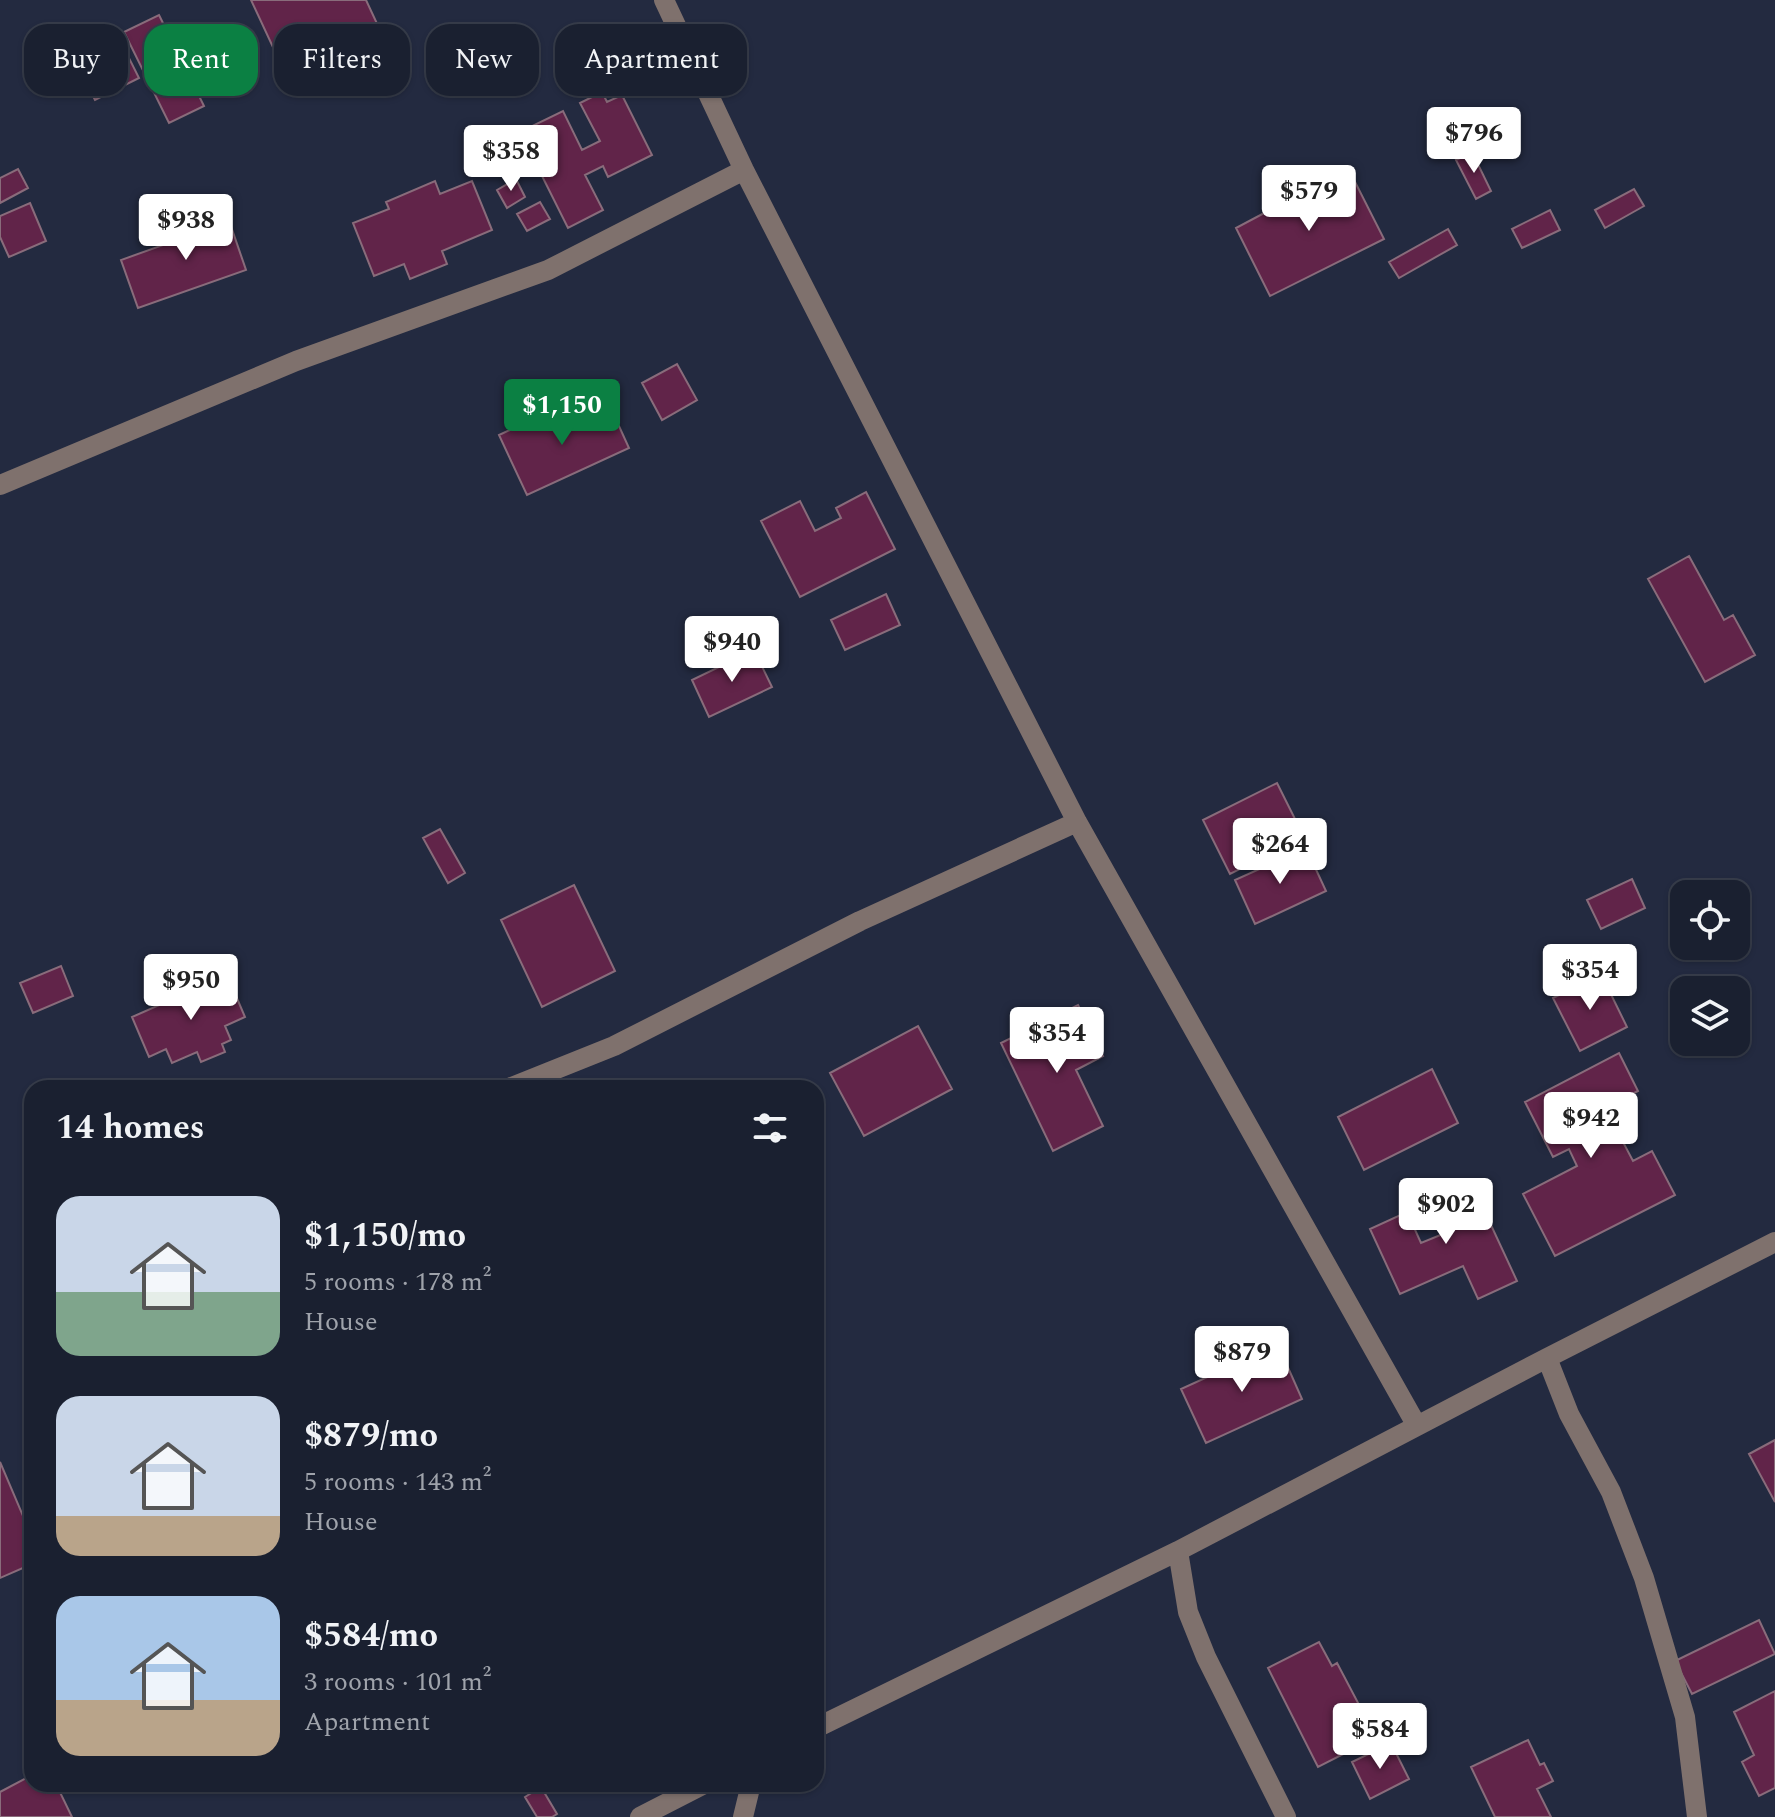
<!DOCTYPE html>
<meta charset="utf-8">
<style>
:root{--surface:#1a2030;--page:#272d3c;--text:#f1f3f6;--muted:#9fa3ab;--line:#383e4c;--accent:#0b8043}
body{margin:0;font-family:Spectral,serif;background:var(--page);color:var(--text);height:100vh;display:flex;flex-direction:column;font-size:30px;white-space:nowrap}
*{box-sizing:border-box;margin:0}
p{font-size:26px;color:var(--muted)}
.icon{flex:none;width:44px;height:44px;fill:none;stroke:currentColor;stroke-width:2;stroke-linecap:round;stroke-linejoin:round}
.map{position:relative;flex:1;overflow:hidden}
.sheet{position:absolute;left:24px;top:1080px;width:800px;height:712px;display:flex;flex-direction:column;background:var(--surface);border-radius:24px;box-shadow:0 2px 6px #0004,0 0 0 2px var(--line)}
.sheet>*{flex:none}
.guide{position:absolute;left:24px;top:24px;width:800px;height:72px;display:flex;gap:16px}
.buttons{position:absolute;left:1670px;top:880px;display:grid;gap:16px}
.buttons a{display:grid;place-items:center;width:80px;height:80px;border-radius:16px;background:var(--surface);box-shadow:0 2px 6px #0004,0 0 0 2px var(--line);font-size:40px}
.price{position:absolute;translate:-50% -68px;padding:0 18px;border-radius:8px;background:#fff;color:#222;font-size:26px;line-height:52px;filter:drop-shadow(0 2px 4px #0008)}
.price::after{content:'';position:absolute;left:50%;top:48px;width:24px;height:18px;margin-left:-12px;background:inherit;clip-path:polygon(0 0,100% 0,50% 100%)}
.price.active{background:var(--accent);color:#fff}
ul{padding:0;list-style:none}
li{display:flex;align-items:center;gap:24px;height:200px;padding:0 32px}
li span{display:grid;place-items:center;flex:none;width:224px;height:160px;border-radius:24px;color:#555}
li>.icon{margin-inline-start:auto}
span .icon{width:96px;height:96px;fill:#fffc;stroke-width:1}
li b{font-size:34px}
h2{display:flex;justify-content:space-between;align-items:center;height:96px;padding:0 32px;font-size:34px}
.tag{padding:0 28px;border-radius:24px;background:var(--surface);box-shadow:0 2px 6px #0004,0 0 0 2px var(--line);font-size:28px;line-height:72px}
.tag.active{background:var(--accent);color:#fff}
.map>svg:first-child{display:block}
.building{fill:#612449;stroke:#896c7b;stroke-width:2}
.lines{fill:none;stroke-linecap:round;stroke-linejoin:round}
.minor{stroke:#7f716d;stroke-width:20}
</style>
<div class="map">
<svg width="1775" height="1817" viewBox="0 0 1775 1817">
<rect width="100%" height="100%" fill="#232a40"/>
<path class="building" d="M251,0H366L380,30L285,73Z
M159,15L204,106L169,123L124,32Z
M106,43L116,65L129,58L139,78L95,100L74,59Z
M602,92L607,102L622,95L652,155L608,177L603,166L585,175L603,210L568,228L520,132L563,111L582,150L600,141L580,103Z
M492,139L503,162L488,169L477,147Z
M1472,152L1491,191L1476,199L1456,160Z
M18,169L28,188L0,203V178Z
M1351,174L1384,239L1270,296L1236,228L1270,210L1266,201L1298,185L1304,197Z
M516,179L525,197L507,208L497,190Z
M435,181L440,194L472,181L492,230L442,251L447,264L410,279L404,264L374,276L353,223L389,209L386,202Z
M1634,189L1644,206L1605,228L1595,210Z
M540,202L550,219L527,231L517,214Z
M30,203L46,241L9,257L0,237V216Z
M223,203L246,270L138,308L121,260L211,228L205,209Z
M1550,210L1560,230L1522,248L1512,229Z
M1448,229L1457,245L1399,278L1389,262Z
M677,364L697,400L662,420L642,383Z
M608,402L629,448L527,495L499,435L542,415L548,429Z
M866,492L895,549L800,597L761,521L800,501L815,531L841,518L836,508Z
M1689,556L1724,620L1733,615L1755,655L1705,682L1648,579Z
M886,594L900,625L845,650L831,620Z
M754,650L772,687L709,717L692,680Z
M1277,783L1304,837L1230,874L1203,820Z
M440,829L465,873L448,883L423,838Z
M1306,848L1326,891L1255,924L1235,880Z
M1632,879L1645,908L1601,929L1587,900Z
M574,885L615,971L542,1007L501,920Z
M61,966L73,996L33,1013L20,983Z
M1601,974L1627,1027L1580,1051L1553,998Z
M227,975L245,1017L225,1026L231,1040L222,1044L225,1052L201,1062L197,1052L172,1063L166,1049L149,1057L132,1017Z
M1078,1005L1103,1056L1076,1070L1103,1126L1053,1151L1001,1043Z
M918,1026L952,1089L864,1136L830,1073Z
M1619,1053L1638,1091L1605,1108L1633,1161L1652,1151L1675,1195L1555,1256L1523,1194L1577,1166L1569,1149L1553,1157L1525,1102Z
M1432,1069L1458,1123L1364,1170L1338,1117Z
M1471,1182L1517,1281L1478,1299L1463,1266L1400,1294L1370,1229L1407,1212L1421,1243L1443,1234L1428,1202Z
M1278,1345L1302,1399L1206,1443L1181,1389Z
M1775,1440V1502L1749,1454Z
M0,1462L32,1537V1564L0,1578Z
M1759,1620L1775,1654L1692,1694L1675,1661Z
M1319,1642L1332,1666L1337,1663L1366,1718L1359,1722L1369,1741L1318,1767L1268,1668Z
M1775,1691V1788L1759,1796L1742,1762L1754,1755L1734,1712Z
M1528,1740L1540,1765L1544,1763L1553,1781L1537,1789L1551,1817H1495L1471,1767Z
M1391,1743L1409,1779L1370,1799L1352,1762Z
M32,1775V1784H56L72,1817H0V1792Z
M541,1787L557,1814L552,1817H537L525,1797Z"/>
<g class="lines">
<path class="minor" d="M664,0L744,170L1077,822L1417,1426
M0,485L296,361L548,270L744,170
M509,1088L614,1046L860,921L1077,822
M1547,1358L1569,1414L1611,1492L1644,1578L1685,1717L1697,1817
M1178,1551L1188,1612L1206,1657L1286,1817
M816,1728L1178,1551L1547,1358L1775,1242
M640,1817L704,1784
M743,1817L751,1784"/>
</g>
</svg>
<div class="buttons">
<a><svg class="icon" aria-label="locate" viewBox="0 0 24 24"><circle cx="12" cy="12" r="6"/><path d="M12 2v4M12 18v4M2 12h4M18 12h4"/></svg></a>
<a><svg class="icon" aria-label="layers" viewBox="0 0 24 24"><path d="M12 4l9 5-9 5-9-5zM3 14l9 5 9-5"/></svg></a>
</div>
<b class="price" style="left:1474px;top:175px">$796</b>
<b class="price" style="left:511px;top:193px">$358</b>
<b class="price" style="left:1309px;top:233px">$579</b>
<b class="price" style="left:186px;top:262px">$938</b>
<b class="price active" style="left:562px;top:447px">$1,150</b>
<b class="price" style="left:732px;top:684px">$940</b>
<b class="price" style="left:1280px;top:886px">$264</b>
<b class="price" style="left:1590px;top:1012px">$354</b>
<b class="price" style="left:191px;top:1022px">$950</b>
<b class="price" style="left:1057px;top:1075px">$354</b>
<b class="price" style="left:1591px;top:1160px">$942</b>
<b class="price" style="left:1446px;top:1246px">$902</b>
<b class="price" style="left:1242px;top:1394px">$879</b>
<b class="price" style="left:1380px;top:1771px">$584</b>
<div class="guide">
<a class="tag">Buy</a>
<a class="tag active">Rent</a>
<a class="tag">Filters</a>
<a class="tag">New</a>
<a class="tag">Apartment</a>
</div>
<section class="sheet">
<h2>14 homes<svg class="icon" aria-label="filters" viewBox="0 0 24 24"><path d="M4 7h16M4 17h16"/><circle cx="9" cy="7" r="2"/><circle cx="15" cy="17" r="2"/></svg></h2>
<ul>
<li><span style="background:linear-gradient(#c9d6e8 60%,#7fa58c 0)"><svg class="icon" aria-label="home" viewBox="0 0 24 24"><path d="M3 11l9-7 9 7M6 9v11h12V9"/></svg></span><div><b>$1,150/mo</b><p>5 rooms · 178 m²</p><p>House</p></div></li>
<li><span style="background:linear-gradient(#c9d6e8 75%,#b9a48a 0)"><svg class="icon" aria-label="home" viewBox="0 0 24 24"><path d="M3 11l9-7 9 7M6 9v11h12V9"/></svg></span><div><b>$879/mo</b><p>5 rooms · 143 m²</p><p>House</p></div></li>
<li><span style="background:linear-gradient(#a9c7e8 65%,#b9a48a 0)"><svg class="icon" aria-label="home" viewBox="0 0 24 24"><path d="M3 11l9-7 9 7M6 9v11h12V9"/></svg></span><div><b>$584/mo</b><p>3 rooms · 101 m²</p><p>Apartment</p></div></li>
</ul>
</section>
</div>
